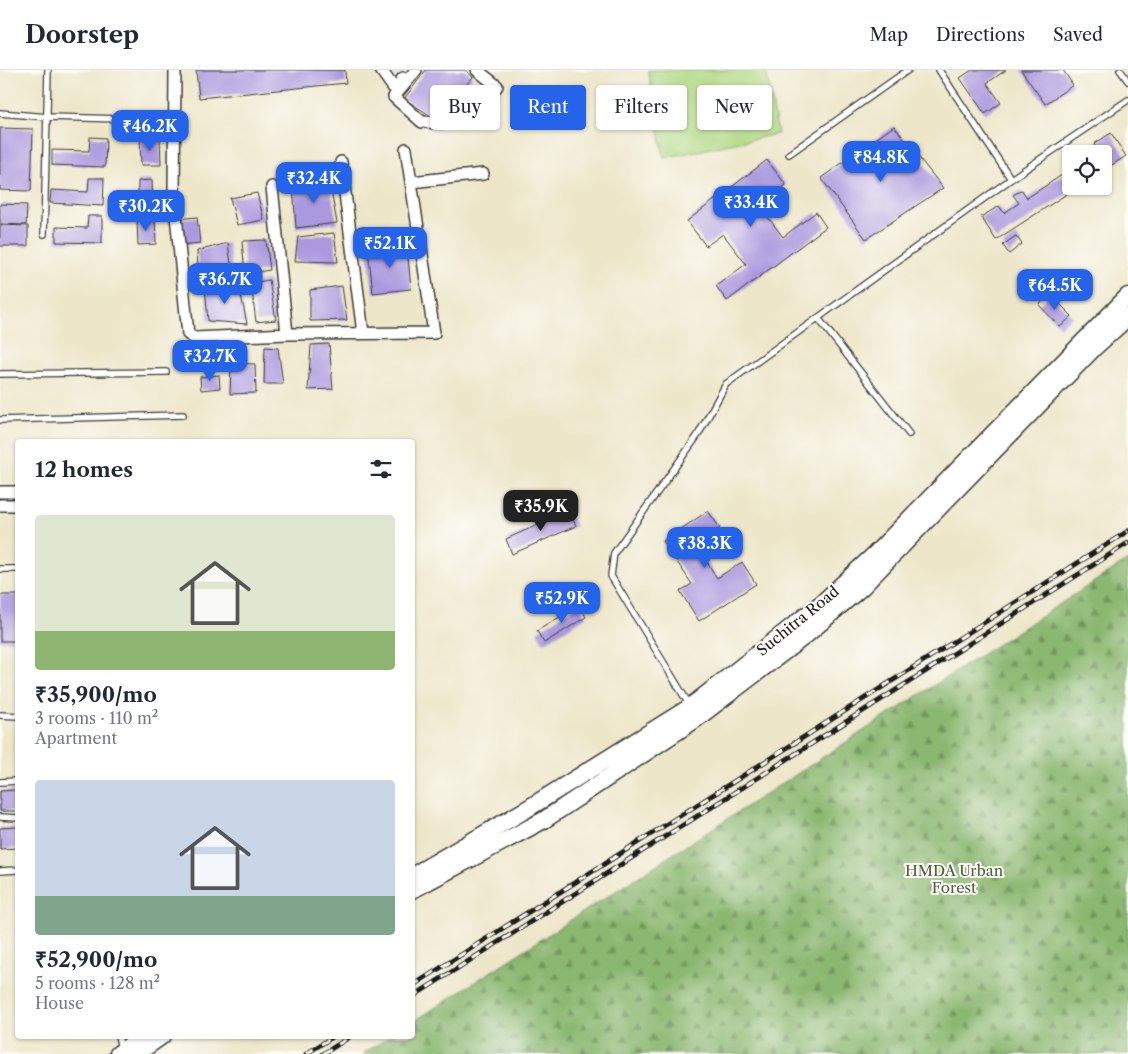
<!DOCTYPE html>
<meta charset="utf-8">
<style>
:root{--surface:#fff;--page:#f6f6f7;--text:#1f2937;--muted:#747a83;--line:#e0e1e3;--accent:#2563eb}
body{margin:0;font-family:"Libre Caslon Text",serif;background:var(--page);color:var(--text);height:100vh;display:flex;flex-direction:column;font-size:19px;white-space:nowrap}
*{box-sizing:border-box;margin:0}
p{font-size:16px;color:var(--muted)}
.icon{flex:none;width:28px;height:28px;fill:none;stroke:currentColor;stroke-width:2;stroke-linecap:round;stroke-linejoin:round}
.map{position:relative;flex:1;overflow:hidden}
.sheet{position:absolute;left:15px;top:369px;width:400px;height:600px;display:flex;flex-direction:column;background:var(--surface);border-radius:5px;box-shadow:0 1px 4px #0004}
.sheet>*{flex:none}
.guide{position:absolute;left:430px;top:15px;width:475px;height:45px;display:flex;gap:10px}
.tools{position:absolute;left:1062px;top:75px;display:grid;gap:10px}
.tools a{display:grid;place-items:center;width:50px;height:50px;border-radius:5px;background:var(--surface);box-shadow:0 1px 4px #0004;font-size:25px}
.price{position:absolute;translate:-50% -42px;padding:0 11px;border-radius:10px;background:var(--accent);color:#fff;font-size:16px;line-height:32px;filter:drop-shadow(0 1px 2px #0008)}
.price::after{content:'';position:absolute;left:50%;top:30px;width:15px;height:11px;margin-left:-8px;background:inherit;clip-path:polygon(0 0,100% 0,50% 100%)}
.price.on{background:#222;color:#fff}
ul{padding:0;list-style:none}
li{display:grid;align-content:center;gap:10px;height:265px;padding:0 20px}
li span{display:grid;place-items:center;height:155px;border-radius:5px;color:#555}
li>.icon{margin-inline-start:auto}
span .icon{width:90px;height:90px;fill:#fffc;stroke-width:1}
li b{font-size:21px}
h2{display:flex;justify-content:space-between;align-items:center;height:60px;padding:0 20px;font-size:21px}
.chip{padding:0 18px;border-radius:5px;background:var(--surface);box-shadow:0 1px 4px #0004;font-size:18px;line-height:45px}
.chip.on{background:var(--accent);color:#fff}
header{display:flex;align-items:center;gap:30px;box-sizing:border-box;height:70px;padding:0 25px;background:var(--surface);border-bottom:1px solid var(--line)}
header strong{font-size:24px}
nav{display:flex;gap:28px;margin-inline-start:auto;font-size:18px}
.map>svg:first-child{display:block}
.forest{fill:url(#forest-firs);stroke:#546a46}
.park{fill:#afd883;stroke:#667a50}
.building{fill:#ab99df}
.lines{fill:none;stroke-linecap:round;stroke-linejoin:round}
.lane-casing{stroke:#3b3a36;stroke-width:8}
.street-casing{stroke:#3b3a36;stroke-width:14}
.secondary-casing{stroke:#3b3a36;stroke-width:19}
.lane{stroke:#fff;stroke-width:5.5}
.street{stroke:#fff;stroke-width:11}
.secondary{stroke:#fff;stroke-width:16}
.rail-casing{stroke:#1c1c1c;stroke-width:5}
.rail{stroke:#fdfcf7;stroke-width:3;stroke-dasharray:9;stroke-linecap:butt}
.labels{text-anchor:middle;stroke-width:4;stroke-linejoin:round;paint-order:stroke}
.street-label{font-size:15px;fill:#1c1c1c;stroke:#fdfcf7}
.park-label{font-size:15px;fill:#4f5e40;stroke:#fdfcf7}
</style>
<header>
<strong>Doorstep</strong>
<nav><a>Map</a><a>Directions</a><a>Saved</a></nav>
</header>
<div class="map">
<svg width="1128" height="984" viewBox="0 0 1128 984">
<defs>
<pattern id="forest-firs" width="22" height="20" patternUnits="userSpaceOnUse" patternTransform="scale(1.25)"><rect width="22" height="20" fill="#8bb871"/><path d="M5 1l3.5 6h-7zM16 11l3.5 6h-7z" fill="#71955c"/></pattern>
</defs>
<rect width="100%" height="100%" fill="#fdfcf7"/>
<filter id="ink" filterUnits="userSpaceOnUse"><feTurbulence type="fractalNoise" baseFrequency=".02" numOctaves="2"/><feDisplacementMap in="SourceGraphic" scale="10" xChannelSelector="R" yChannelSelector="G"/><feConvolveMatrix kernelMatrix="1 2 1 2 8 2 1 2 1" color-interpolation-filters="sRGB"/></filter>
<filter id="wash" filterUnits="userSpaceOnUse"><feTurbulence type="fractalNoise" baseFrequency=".0096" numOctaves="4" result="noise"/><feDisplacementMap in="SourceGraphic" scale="20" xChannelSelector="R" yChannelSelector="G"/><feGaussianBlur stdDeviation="1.12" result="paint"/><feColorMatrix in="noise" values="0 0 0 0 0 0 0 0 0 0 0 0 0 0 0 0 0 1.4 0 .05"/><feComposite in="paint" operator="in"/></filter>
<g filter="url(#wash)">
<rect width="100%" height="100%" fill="#ede6c9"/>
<path class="forest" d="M1128,490V984H363L390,966H412L413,952Z"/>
<path class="park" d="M648,0H766L778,64L664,88Z"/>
<g id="blocks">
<path class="building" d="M196,0H345L346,13L199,28Z
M426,0H465L473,7L436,49L404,29Z
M972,0H1006L987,13L1001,33L985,44L960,8Z
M1021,0H1063L1073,15L1045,34Z
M894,56L943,118L866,169L821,108Z
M0,58L33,59L31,121L0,120Z
M1111,63L1126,86L1104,100V84H1095L1098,82L1094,74Z
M90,67L106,68L105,97L52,95V80L89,81Z
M140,68H160L161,95H141Z
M767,90L786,115L759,135L783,167L816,142L826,157L727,231L716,216L746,194L723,164L706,176L687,151Z
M1071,99V116H1079L996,170L981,147L999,136L1004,143L1019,133L1013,125L1022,120L1027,128Z
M89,108H104L103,136L50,133L51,120L88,122Z
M152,110L153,135L138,136V111Z
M329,110L337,153L296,158L293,115Z
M257,123L264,150L237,155L230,128Z
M0,134L27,135L26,155L0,154Z
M88,146H102V173L56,172V157L87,158Z
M197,147L200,173L181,175L178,149Z
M137,149H155L156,174L138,175Z
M0,155L28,156V176H0Z
M334,163L338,192L295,191L298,167Z
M1016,166L1022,174L1009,184L1003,175Z
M266,170L270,200L245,204L242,171Z
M228,173L232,200L198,202L197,181Z
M407,177L411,219L373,223L368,179Z
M269,210L276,250L256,252L251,213Z
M239,215L247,254L208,251L205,217Z
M342,216L347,250L310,251V220Z
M1050,224L1072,246L1060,257L1039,235Z
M329,274L333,319L308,320L311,275Z
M265,277L278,278L283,314H264Z
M231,293L255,294L256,323L230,324Z
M219,305L220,318L201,320L200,307Z
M569,441L576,456L512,484L506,469Z
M708,441L720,458L703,469L706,473L698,478L717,508L742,492L756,514L699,551L680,521L692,514L663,471Z
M0,525H18V571H0Z
M579,535L586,547L544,573L537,561Z
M18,720V741H0V721Z
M18,757V778L0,779V758Z"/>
</g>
</g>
<g filter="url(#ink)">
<use href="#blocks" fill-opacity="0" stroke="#3b3a36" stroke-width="1"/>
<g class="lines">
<g class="lane-casing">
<path id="lane" d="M939,0L1011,109
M1120,0L1128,11
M0,43L48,47L160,50
M789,84L908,0
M44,164L48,0
M818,248L909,364
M0,304L166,302
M0,350L183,345
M0,499H18
M690,636L611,506L614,483L698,365L726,314L1011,109L1128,30
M0,645L18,646
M0,712L18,711
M0,747L18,748
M0,801L18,800
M118,966L121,979"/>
</g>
<g class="street-casing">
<path id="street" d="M175,0L174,126L188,264L194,268L287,264L434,263L406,79
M381,0L393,17H397L403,8
M416,0L394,27L422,52L449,53L475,43L497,16L477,0
M341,92L363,263
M411,112L483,104
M272,117L287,264
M0,422H18
M0,435H18"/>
</g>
<g class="secondary-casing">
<path id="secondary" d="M412,806L527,739L690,637L822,533L875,484L1128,226
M412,820L544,750L696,649L805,566L862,517L1095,277L1128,247
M118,984L143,966
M136,984L162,966"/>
</g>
<use href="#lane" class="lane"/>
<use href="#street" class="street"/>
<use href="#secondary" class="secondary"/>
<g class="rail-casing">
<path id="rail" d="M412,916L1128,461
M412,927L1128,473
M306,984L334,966
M323,984L351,966"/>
</g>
<use href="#rail" class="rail"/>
</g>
</g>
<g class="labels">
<g class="street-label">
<text transform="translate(798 551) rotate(-39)" y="5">Suchitra Road</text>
</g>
<g class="park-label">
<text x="954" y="806">HMDA Urban<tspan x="954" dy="17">Forest</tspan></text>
</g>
</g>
</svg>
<div class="tools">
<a><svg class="icon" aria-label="locate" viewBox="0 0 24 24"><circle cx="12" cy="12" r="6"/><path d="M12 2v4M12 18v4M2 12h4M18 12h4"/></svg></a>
</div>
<b class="price" style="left:150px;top:82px">₹46.2K</b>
<b class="price" style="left:881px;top:113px">₹84.8K</b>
<b class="price" style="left:314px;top:134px">₹32.4K</b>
<b class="price" style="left:751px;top:158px">₹33.4K</b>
<b class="price" style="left:146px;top:162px">₹30.2K</b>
<b class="price" style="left:390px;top:199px">₹52.1K</b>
<b class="price" style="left:225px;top:235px">₹36.7K</b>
<b class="price" style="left:1055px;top:241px">₹64.5K</b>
<b class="price" style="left:210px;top:312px">₹32.7K</b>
<b class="price on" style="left:541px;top:462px">₹35.9K</b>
<b class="price" style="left:705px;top:499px">₹38.3K</b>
<b class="price" style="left:562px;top:554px">₹52.9K</b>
<div class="guide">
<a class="chip">Buy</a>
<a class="chip on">Rent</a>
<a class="chip">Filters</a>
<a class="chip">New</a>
</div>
<section class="sheet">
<h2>12 homes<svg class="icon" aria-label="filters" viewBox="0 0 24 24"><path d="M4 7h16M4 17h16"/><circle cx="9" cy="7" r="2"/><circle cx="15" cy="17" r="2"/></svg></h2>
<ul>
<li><span style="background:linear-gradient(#dfe7d0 75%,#8fb573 0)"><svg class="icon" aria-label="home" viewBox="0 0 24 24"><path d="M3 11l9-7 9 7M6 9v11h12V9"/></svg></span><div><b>₹35,900/mo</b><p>3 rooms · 110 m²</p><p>Apartment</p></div></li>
<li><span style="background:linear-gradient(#c9d6e8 75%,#7fa58c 0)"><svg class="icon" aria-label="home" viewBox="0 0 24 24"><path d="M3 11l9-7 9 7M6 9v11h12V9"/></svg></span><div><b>₹52,900/mo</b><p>5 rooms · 128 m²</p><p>House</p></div></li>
</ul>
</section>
</div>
